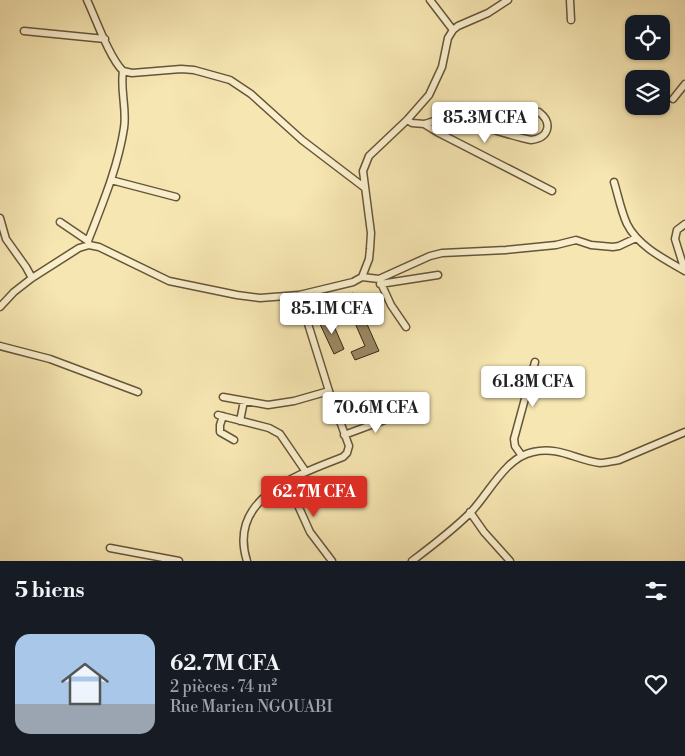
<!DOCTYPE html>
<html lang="fr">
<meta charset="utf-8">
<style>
:root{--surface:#171b24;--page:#242831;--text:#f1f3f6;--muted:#9ea1a6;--line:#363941;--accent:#d93025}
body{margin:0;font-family:"Libre Bodoni",serif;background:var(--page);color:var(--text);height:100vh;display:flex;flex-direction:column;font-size:19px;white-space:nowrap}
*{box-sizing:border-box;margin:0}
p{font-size:16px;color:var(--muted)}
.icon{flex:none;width:28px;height:28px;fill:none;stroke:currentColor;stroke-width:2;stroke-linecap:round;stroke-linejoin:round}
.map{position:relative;height:561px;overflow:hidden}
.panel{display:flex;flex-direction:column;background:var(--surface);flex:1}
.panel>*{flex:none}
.fabs{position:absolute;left:625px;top:15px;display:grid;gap:10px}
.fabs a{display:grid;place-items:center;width:45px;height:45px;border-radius:10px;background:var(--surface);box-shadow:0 1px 4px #0004;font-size:25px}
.price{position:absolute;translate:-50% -42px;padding:0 11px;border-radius:5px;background:#fff;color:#222;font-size:16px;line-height:32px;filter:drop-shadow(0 1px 2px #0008)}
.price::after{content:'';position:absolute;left:50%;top:30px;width:15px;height:11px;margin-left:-8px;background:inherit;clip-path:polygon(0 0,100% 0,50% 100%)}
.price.current{background:var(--accent);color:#fff}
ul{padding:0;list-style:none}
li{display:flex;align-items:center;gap:15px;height:125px;padding:0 15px}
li+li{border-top:1px solid var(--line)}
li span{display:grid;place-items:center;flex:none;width:140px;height:100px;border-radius:15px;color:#555}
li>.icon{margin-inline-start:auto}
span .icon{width:60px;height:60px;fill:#fffc;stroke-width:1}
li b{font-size:21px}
h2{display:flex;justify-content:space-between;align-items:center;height:60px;padding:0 15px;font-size:21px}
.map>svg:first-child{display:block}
.building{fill:#9a8964;stroke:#372510}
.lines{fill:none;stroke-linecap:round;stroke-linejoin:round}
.minor-casing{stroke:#675538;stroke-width:9}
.minor{stroke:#f9efcd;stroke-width:6}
</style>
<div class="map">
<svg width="685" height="561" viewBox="0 0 685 561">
<rect width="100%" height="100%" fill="#f6e6b2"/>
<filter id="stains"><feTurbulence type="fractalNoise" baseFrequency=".004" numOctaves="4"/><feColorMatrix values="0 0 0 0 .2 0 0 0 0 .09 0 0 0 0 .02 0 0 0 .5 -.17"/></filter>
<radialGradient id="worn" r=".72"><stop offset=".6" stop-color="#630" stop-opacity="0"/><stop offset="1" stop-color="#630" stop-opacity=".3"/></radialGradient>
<path class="building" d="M353,293L379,351L355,360L351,352L365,346L348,307L328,314L324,305Z
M330,317L344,349L334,354L319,322Z"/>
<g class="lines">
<g class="minor-casing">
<path id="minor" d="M87,0C96,19 109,57 123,71
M430,0L453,30
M570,0L571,20
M24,31L105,39
M123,71L132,73L181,69L194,70L230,80L251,94L302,140L365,188
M673,99L685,84
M407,120L412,123L424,124L437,132L552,191
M424,124C430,123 434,120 439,120C471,119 500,134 531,140C549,138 553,123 539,112
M111,180L176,197
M614,182C618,195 621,211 627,224C638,246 664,259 685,271
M0,218L6,239L26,267L32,278
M60,222L88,241
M685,224L677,230L675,239L685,271
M89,245L88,241C102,205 118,167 124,128C127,109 120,90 123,71
M362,277L379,279L430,256L442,253L506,250L556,245L576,240L591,245L613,247L619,246L636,238
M380,281L391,305L406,327
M380,284L438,275
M0,307L14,292L32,278L79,248L89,245L99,247L169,281L237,295L260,298L299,295L353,282L362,277L369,259L370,249L371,233L363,171L369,156L407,120L429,95L442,67L448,38L453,30L458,26L488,13L508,0
M0,346L50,359L138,392
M223,397L268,405L294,401L329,391
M218,415L269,428L280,434L306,472
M223,416L220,425V432L234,440
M240,421L244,401
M344,435L401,414
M522,456L515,446L514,439L535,362
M287,481L310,532L332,561
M470,512L484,532L510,561
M110,548L179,561
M247,561C227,498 297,475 343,457L347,453L349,446L329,391L299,295
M412,561C432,546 453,530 471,512C489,493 506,457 533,452C559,446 576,460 600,463C606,463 613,461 619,460L685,432"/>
</g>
<use href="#minor" class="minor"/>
</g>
<rect width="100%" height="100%" filter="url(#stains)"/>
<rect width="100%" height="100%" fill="url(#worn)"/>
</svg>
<div class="fabs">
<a><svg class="icon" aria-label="locate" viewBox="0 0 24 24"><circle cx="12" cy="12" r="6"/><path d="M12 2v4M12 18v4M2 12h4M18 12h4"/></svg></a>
<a><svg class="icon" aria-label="layers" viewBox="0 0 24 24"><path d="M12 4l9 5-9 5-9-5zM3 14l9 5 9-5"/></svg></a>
</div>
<b class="price" style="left:485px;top:144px">85.3M CFA</b>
<b class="price" style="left:332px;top:335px">85.1M CFA</b>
<b class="price" style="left:533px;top:408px">61.8M CFA</b>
<b class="price" style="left:376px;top:434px">70.6M CFA</b>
<b class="price current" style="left:314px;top:518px">62.7M CFA</b>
</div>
<section class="panel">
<h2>5 biens<svg class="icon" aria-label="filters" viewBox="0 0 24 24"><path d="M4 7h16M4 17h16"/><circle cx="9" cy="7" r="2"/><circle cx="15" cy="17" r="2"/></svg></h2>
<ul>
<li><span style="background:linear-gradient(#a9c7e8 70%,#9aa5b1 0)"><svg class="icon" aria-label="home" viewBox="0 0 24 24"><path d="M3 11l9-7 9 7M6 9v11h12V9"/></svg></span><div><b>62.7M CFA</b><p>2 pièces · 74 m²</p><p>Rue Marien NGOUABI</p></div><svg class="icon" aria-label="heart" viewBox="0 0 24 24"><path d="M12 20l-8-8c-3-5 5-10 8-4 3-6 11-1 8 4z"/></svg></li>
</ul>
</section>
